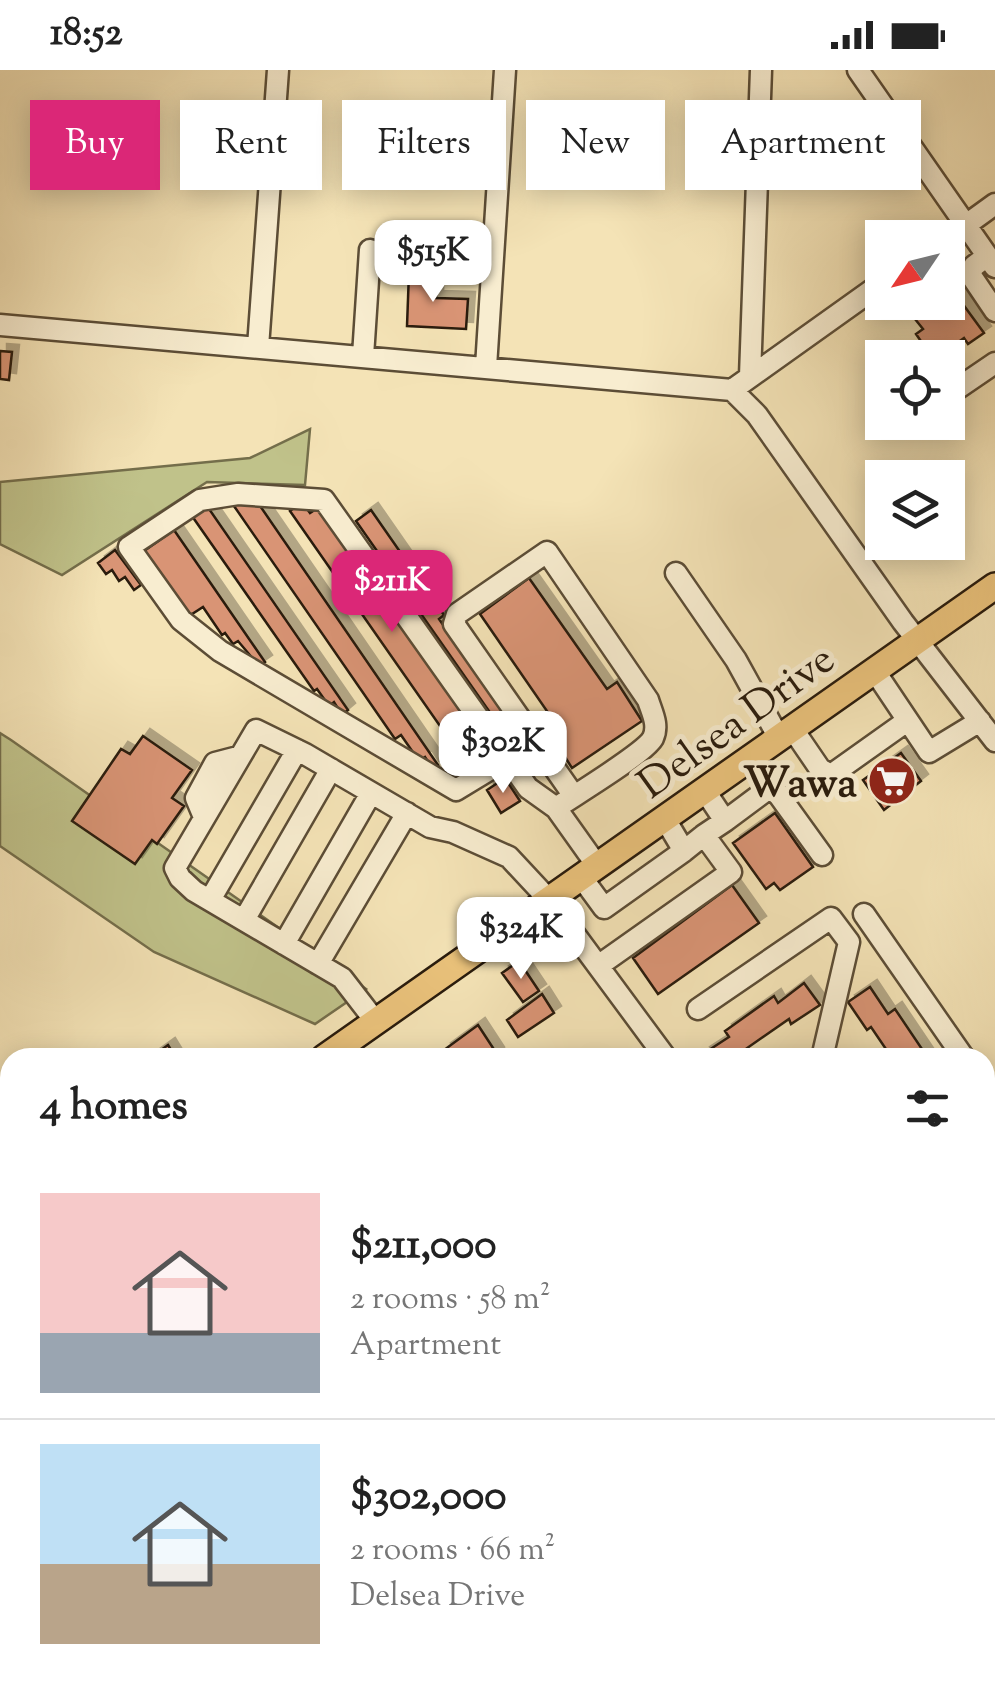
<!DOCTYPE html>
<meta charset="utf-8">
<style>
:root{--surface:#fff;--page:#f2f2f2;--text:#222;--muted:#767676;--line:#e0e0e0;--accent:#db2777}
body{margin:0;font-family:"Sorts Mill Goudy",serif;background:var(--page);color:var(--text);height:100vh;display:flex;flex-direction:column;font-size:38px;white-space:nowrap}
*{box-sizing:border-box;margin:0}
p{font-size:32px;color:var(--muted)}
.icon{flex:none;width:55px;height:55px;fill:none;stroke:currentColor;stroke-width:2;stroke-linecap:round;stroke-linejoin:round}
.map{position:relative;flex:1;overflow:hidden}
.side{position:absolute;left:0px;top:978px;width:995px;height:642px;display:flex;flex-direction:column;background:var(--surface);border-radius:30px 30px 0 0;box-shadow:0 5px 25px #0003}
.side>*{flex:none}
.guide{position:absolute;left:30px;top:30px;width:935px;height:90px;display:flex;gap:20px}
.needle{width:65px;rotate:235deg}
.controls{position:absolute;left:865px;top:150px;display:grid;gap:20px}
.controls a{display:grid;place-items:center;width:100px;height:100px;border-radius:0px;background:var(--surface);box-shadow:0 5px 25px #0003;font-size:50px}
.price{position:absolute;translate:-50% -85px;padding:0 22px;border-radius:20px;background:#fff;color:#222;font-size:32px;line-height:65px;filter:drop-shadow(0 2px 5px #0008)}
.price::after{content:'';position:absolute;left:50%;top:60px;width:30px;height:22px;margin-left:-15px;background:inherit;clip-path:polygon(0 0,100% 0,50% 100%)}
.price.active{background:var(--accent);color:#fff}
ul{padding:0;list-style:none}
li{display:flex;align-items:center;gap:30px;height:250px;padding:0 40px}
li+li{border-top:2px solid var(--line)}
li span{display:grid;place-items:center;flex:none;width:280px;height:200px;border-radius:0px;color:#555}
li>.icon{margin-inline-start:auto}
span .icon{width:120px;height:120px;fill:#fffc;stroke-width:1}
li b{font-size:42px}
h2{display:flex;justify-content:space-between;align-items:center;height:120px;padding:0 40px;font-size:42px}
.tag{padding:0 35px;border-radius:0px;background:var(--surface);box-shadow:0 5px 25px #0003;font-size:35px;line-height:90px}
.tag.active{background:var(--accent);color:#fff}
.status{display:flex;justify-content:space-between;align-items:center;height:70px;padding:0 50px;background:var(--surface);direction:ltr}
.status svg{height:28px;fill:currentColor}
.map>svg:first-child{display:block}
.green{fill:#c0c28a;stroke:#746e4b;stroke-width:2.5}
.building{fill:#d99475;stroke:#291b0c;stroke-width:2.5;filter:url(#shadow)}
.lines{fill:none;stroke-linecap:round;stroke-linejoin:round}
.minor-casing{stroke:#5c4d36;stroke-width:25}
.major-casing{stroke:#291b0c;stroke-width:30}
.minor{stroke:#f8edd0;stroke-width:20}
.major{stroke:#eac27b;stroke-width:25}
.labels{text-anchor:middle;stroke-width:10;stroke-linejoin:round;paint-order:stroke}
.street-label{font-size:42px;fill:#291b0c;stroke:#f8edd0}
.poi-label{font-size:42px;font-weight:bold;fill:#291b0c;stroke:#f8edd0;text-anchor:end}
</style>
<div class="status"><b>18:52</b><svg viewBox="0 0 49 12"><path d="M0 12V9h3v3zM5 12V6h3v6zM10 12V3h3v9zM15 12V0h3v12zM26 1h20v11H26zM47 4h2v5h-2z"/></svg></div>
<div class="map">
<svg width="995" height="1618" viewBox="0 0 995 1618">
<defs>
<filter id="shadow"><feDropShadow dx="7" dy="-7" stdDeviation="0" flood-color="#0004"/></filter>
</defs>
<rect width="100%" height="100%" fill="#f4e3b6"/>
<filter id="stains"><feTurbulence type="fractalNoise" baseFrequency=".002" numOctaves="4"/><feColorMatrix values="0 0 0 0 .2 0 0 0 0 .09 0 0 0 0 .02 0 0 0 .5 -.17"/></filter>
<radialGradient id="worn" r=".72"><stop offset=".6" stop-color="#630" stop-opacity="0"/><stop offset="1" stop-color="#630" stop-opacity=".3"/></radialGradient>
<path class="green" d="M310,359L305,415L207,412L62,505L0,474V412L250,388Z
M0,663L11,670L366,919L315,954L154,882L0,776Z
M995,1557V1618H678L675,1610H985V1558Z"/>
<path class="building" d="M409,202L437,203L436,228L468,229L466,259L407,256Z
M954,222L984,263L968,274L964,268L940,285L934,276L927,280L916,264L923,259L915,249L938,232H948V226Z
M0,281L12,282L9,310L0,309Z
M245,429L256,430L438,695L432,698L425,687L419,691L401,665L395,669L234,436Z
M302,432L310,443L319,437L491,683L470,699L290,441Z
M207,436L348,640L342,645L334,632L329,636L317,619L314,621L192,446Z
M371,440L444,545L439,549L507,648L498,654L356,451Z
M174,460L265,592L259,596L238,571L233,574L225,563L222,565L203,537L189,546L144,481Z
M115,480L141,515L134,520L125,507L119,511L112,500L106,504L98,493Z
M529,508L607,619L617,612L642,651L572,698L549,662L558,657L480,544Z
M143,666L192,700L172,728L184,736L157,774L152,770L135,794L72,751L121,679L130,684Z
M901,683L921,711L884,740L863,710Z
M505,708L520,731L501,743L487,720Z
M775,743L813,797L780,820L774,813L766,819L733,773Z
M732,815L759,853L658,924L633,888Z
M519,891L539,921L523,932L502,903Z
M804,913L820,935L791,954L789,949L740,983L743,988H705L703,984L729,967L725,961L774,926L778,933Z
M870,917L888,944L895,939L928,988H892L871,957L867,960L848,932Z
M542,924L554,943L518,967L507,950Z
M478,955L497,984L492,988H449L444,980Z
M168,975L176,988H150Z
M985,1068L995,1082V1140L985,1120Z
M0,1411L10,1426V1442L0,1449Z
M995,1441V1471L985,1480V1450Z
M96,1610H187L201,1618H92Z
M327,1610H432L426,1618H339Z"/>
<g class="lines">
<g class="minor-casing">
<path id="minor" d="M858,0L995,197
M948,168L995,134
M987,186L974,196L970,204L995,241
M0,255L732,320L882,213
M258,277L278,0
M363,286L370,180
M486,297L505,0
M750,306L761,0
M732,320L757,345L903,552L995,671
M948,325L995,293
M676,503L736,590L779,668
M874,600L929,682L980,651
M792,658L820,699L831,705L907,651
M752,688L822,785
M507,689L456,720L220,581L181,550L129,477L200,430L238,424L324,430L528,718L556,738L598,797
M556,738C575,725 645,683 653,668C659,655 652,643 648,630L547,482L457,544L454,554L574,726
M204,747L196,728L215,693L238,687
M725,751L772,716
M704,765L725,751L705,721
M582,808L604,838L684,781
M210,830L297,680
M864,844L964,988
M244,850L331,699
M284,874L371,723
M318,894L407,743
M598,896L731,802L704,765L684,781L665,749
M698,939L831,848L849,872L822,988
M376,952L342,908L194,821L180,808L175,798L256,660L305,684L430,757L453,762L509,787L550,831L666,988
M985,1018L995,1032
M0,1058L10,1064
M0,1105L10,1112
M0,1150L10,1143
M985,1186L995,1184
M985,1219L995,1330
M0,1364L7,1366L10,1373
M985,1390L995,1366
M0,1491L10,1484
M0,1527L10,1520
M985,1530L995,1520
M0,1562L10,1574
M39,1610L49,1618
M263,1610L276,1618"/>
</g>
<g class="major-casing">
<path id="major" d="M324,988L995,516
M0,1214L10,1207"/>
</g>
<use href="#minor" class="minor"/>
<use href="#major" class="major"/>
</g>
<defs>
<g id="supermarket-disc" transform="scale(2.5)"><circle r="9.5" fill="#8f2418" stroke="#f8edd0"/><path d="M-6-5.5h2.5l.6 2H6L4.5 2H-2.5L-4.4-4H-6ZM-1.5 3.2a1.3 1.3 0 1 0 .1 0ZM3 3.2a1.3 1.3 0 1 0 .1 0Z" fill="#fff"/></g>
</defs>
<g fill-rule="evenodd">
<use href="#supermarket-disc" x="892" y="711"/>
</g>
<g class="labels">
<g class="street-label">
<text transform="translate(735 650) rotate(-36)" y="15">Delsea Drive</text>
</g>
<g class="poi-label">
<text x="857" y="726">Wawa</text>
</g>
</g>
<rect width="100%" height="100%" filter="url(#stains)"/>
<rect width="100%" height="100%" fill="url(#worn)"/>
</svg>
<div class="controls">
<a><svg class="needle" viewBox="-14 -14 28 28"><path d="M0-13l5 13h-10z" fill="#e53935"/><path d="M0 13l5-13h-10z" fill="#767676"/></svg></a>
<a><svg class="icon" aria-label="locate" viewBox="0 0 24 24"><circle cx="12" cy="12" r="6"/><path d="M12 2v4M12 18v4M2 12h4M18 12h4"/></svg></a>
<a><svg class="icon" aria-label="layers" viewBox="0 0 24 24"><path d="M12 4l9 5-9 5-9-5zM3 14l9 5 9-5"/></svg></a>
</div>
<b class="price" style="left:433px;top:235px">$515K</b>
<b class="price active" style="left:392px;top:565px">$211K</b>
<b class="price" style="left:503px;top:726px">$302K</b>
<b class="price" style="left:521px;top:912px">$324K</b>
<div class="guide">
<a class="tag active">Buy</a>
<a class="tag">Rent</a>
<a class="tag">Filters</a>
<a class="tag">New</a>
<a class="tag">Apartment</a>
</div>
<section class="side">
<h2>4 homes<svg class="icon" aria-label="filters" viewBox="0 0 24 24"><path d="M4 7h16M4 17h16"/><circle cx="9" cy="7" r="2"/><circle cx="15" cy="17" r="2"/></svg></h2>
<ul>
<li><span style="background:linear-gradient(#f6c9c9 70%,#9aa5b1 0)"><svg class="icon" aria-label="home" viewBox="0 0 24 24"><path d="M3 11l9-7 9 7M6 9v11h12V9"/></svg></span><div><b>$211,000</b><p>2 rooms · 58 m²</p><p>Apartment</p></div></li>
<li><span style="background:linear-gradient(#bfe0f5 60%,#b9a48a 0)"><svg class="icon" aria-label="home" viewBox="0 0 24 24"><path d="M3 11l9-7 9 7M6 9v11h12V9"/></svg></span><div><b>$302,000</b><p>2 rooms · 66 m²</p><p>Delsea Drive</p></div></li>
</ul>
</section>
</div>
